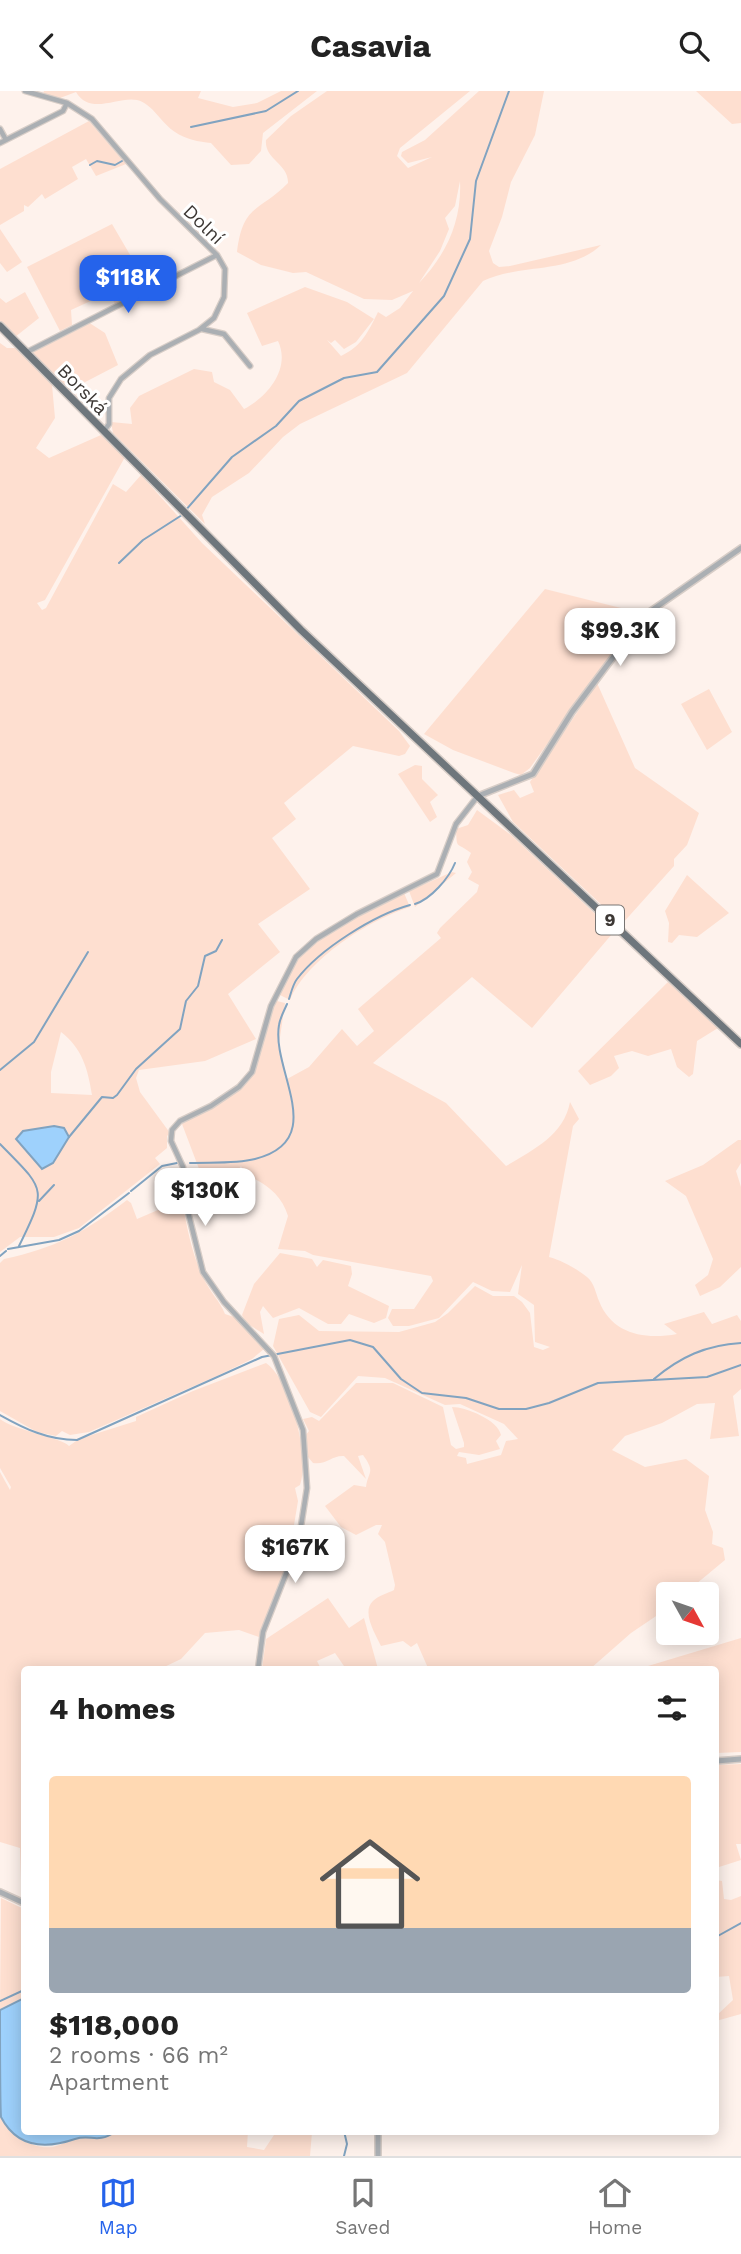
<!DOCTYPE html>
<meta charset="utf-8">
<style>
:root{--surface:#fff;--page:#f6f6f6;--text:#222;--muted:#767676;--line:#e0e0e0;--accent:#2563eb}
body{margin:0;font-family:"Work Sans",sans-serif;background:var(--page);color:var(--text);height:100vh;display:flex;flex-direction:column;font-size:26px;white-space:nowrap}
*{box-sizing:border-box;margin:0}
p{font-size:23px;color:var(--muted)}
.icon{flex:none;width:38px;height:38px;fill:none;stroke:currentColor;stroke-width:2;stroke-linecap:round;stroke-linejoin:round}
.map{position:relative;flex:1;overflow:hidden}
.panel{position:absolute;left:21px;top:1575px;width:698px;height:469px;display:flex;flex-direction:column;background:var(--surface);border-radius:7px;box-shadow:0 4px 18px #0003}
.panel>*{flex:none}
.needle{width:46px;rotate:130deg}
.buttons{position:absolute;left:656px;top:1491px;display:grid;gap:14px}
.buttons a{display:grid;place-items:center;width:63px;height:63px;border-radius:7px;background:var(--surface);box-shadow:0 4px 18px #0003;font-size:35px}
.price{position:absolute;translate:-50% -60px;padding:0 16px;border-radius:14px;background:#fff;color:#222;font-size:23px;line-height:46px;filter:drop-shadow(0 2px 4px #0008)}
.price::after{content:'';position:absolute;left:50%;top:42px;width:21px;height:16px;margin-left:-10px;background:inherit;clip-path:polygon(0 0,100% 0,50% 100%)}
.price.current{background:var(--accent);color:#fff}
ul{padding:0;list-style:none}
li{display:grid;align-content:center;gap:14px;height:371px;padding:0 28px}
li span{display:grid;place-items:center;height:217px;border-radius:7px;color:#555}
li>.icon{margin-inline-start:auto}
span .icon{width:126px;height:126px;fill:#fffc;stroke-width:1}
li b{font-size:30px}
h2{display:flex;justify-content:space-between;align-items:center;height:84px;padding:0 28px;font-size:30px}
header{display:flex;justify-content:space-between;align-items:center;height:91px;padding:0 28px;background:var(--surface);font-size:32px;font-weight:700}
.tabs{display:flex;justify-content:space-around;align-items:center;height:98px;border-top:2px solid var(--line);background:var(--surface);font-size:19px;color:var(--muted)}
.tabs a{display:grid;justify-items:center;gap:4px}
.tabs .current{color:var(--accent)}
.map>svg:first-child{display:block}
.green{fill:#fedfd0;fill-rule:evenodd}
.water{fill:#9ed1fc;stroke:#81a3c0;stroke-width:2}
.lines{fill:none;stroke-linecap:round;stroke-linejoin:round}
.stream{stroke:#81a3c0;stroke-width:2}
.minor-casing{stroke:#d7cdc7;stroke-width:7}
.tertiary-casing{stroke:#d7cdc7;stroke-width:8}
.primary-casing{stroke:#d7cdc7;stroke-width:10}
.minor{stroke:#abafb3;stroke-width:4.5}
.tertiary{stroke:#abafb3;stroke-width:5}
.primary{stroke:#6e767c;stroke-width:7}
.labels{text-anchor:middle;stroke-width:6;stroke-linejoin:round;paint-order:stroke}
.shield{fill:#fff;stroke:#777472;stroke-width:2}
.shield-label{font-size:18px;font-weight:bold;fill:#3d3835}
.street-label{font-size:19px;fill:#3d3835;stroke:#fff}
</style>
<header><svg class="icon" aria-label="back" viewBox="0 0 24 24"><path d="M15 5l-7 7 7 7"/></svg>Casavia<svg class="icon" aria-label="search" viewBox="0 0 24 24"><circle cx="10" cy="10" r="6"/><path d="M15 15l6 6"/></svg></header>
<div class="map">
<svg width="741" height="2065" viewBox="0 0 741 2065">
<rect width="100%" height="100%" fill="#fef2ec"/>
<path class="green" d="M44,0H201L198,7L233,16L257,12L281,0H317L263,42L261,60L249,73L231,74L211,52C199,51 185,48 175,41C162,33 152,12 137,9C118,5 90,25 76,1L60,7L43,3Z
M327,0H470L400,57L397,65L408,77L432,66L408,72L401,65L402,61L425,49L479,0H544L535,44L511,91L502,126L489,160L493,172L499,176L510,175L601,154C569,184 520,172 483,190L407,282L300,333L283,346L249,382L212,406L202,424L205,433L113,342L111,331L132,333L130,317L139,305L194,278L212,281L214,291L230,299L244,318C268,306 291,277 278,250L262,255L247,222L305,196L347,211L374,228L356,251L344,258L335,249L331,252L327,249L341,265C362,255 368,241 378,221L386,226L400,217L413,200L392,209L364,208L306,181L293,182L261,174L237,161C243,112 260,121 288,92C289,73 264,68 266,49L291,25ZM460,90C462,130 446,164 419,192L440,160L449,138L445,127L455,115Z
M696,0H741V32L732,33Z
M89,30L126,73L96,85L86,68L72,76L78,88L45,108L42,103L28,116L24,114V120L0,134V78Z
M112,133L143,186L146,198L116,214L108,202L71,219L72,234L60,240L27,176Z
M0,138L22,171L7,181L0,172Z
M25,201L39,227L15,246L0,231V207L6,212Z
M88,231L105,242L118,274L68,300L32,262Z
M0,252L7,257H16L52,294L55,327L36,357L49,367L101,344L125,366L45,509L37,512L42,519L46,517L113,393L126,401L141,384L202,452L399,640L410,655L405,663L399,665L353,655L284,712L296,728L272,747L310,798L258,833L280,861L228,903L256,948L205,970L139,979L136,987L140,1001L170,1042L167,1045V1057L155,1067L160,1073L79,1137L54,1146H20L0,1161ZM61,941C82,957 88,978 92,1004L51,1002V981Z
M545,498L641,522L530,677L521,684L514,682L453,659L424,643Z
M597,592L635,677L699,722L687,754L674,768V775L622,833L513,731L498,704L514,699L520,707L534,701L530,691Z
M709,598L732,641L707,659L681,613Z
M415,674L422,675V688L438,704L430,711L437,726L430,731L398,683Z
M477,719L511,744L609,836L612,843L532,937L472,886L373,972L446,1012L506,1075C533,1059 564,1044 570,1011L579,1028L573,1035L549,1166C561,1169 577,1178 587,1186C594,1191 596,1203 599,1210C612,1243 644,1249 677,1243L664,1233L704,1221L712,1233L737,1224L741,1230V1298L733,1305L739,1345L710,1348L715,1312L697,1313L662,1332L625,1345L612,1359L645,1376L686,1368L709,1385L705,1419L713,1441L712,1453L723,1457L725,1469L684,1503H668V1517L631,1542L590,1578H425L428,1577L417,1552L411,1556L403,1550L381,1555C376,1544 361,1521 373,1510C378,1505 388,1502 394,1499L395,1494L385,1451L378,1443L382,1434H376L356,1444L341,1436L325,1415L354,1394L366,1396C368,1380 376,1382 363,1364L358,1365L366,1388L344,1365C332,1364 327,1374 313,1372L308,1366L305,1345L309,1340L303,1328L312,1326L319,1330L356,1292H393L443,1316L451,1354L456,1358L464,1356V1352L452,1316C466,1316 498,1329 501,1344L496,1350L500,1358L479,1364L459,1361L457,1365L466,1367L467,1373L501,1364L506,1350L518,1348L504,1333L460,1313L445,1314L385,1287L358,1285L321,1326L310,1321L273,1255L279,1228L299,1224L319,1240L399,1241L435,1231L448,1222L475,1195L493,1205H514L522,1211L530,1222L534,1256L543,1259L550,1256L535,1251L534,1214L518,1203L522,1174L510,1201L492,1200L473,1191L439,1227L409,1235H393L388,1227L392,1218H414L433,1190L431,1185L313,1164L305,1160L278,1158L288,1125C282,1104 265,1091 245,1084L241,1075L237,1081L222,1079L221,1084L204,1091L182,1033L216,1013L253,983L272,913L277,910L285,912L279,953L287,988L309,976L342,938L357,955L374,940L358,918L441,847L437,842L440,837L477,801L479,794L468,788L472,781L467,771L471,762C456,750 457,760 456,738L468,734Z
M452,781L456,782L415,816L409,800Z
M687,784L729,822L697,846L679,844L672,852L668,851L669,832L665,820Z
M404,802L410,816C369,829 307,868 290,909L280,904C285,856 364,820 404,802Z
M668,891L718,937L697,950L693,983L689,986L677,976L671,958L648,965L632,960L614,965L619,977L611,985L590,994L578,980Z
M738,1049H741V1072L736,1080L741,1096V1176L720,1196L700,1205L695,1194L708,1184L713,1168L686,1105L665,1090L703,1074Z
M127,1109L131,1112L137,1128L179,1110L183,1113C187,1138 192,1163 203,1186C209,1200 220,1210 225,1223L234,1226L264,1258L252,1268L217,1285L89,1341L70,1344L62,1340L56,1345L37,1341L0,1320V1172L4,1168C55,1157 84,1142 127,1109Z
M280,1162L312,1168L317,1176L323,1169L351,1175L352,1183L348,1195L389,1215L386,1227L374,1232L349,1223L341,1233H328L299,1217L273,1227L263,1215L260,1221L264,1243L246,1232L242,1224L254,1193Z
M266,1272C291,1289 310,1366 300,1394L295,1397L298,1410L288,1470L259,1546L239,1539L205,1542L181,1568L160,1578H24V1789H21L20,1757L0,1751V1381L10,1399L11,1396L0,1377V1328C13,1339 63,1347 69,1355L79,1348L136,1330V1326L193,1300Z
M328,1507L349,1537L364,1527L378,1578H346L335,1562L317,1570L321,1578H262L266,1548Z
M741,1547V1661L716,1662V1578H638Z
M741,1673V1753H736L741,1769L716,1777V1674Z
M716,1789L722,1790L724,1808L731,1809L741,1805V1923L716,1930V1925L733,1909L729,1885L716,1886Z
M1,1807L24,1818V1907L0,1919Z
M0,2024C11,2041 29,2059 53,2056C62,2054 70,2048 79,2047C94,2045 100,2050 115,2041L248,2040L247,2056L264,2059L276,2041H312L310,2065H0Z"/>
<path class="water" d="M54,1035L64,1037L69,1046L53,1072L42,1078L16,1048L23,1040Z
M24,1907V2040L115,2041C97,2053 91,2043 75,2048C46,2058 17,2057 1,2026C0,2012 0,1939 0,1919Z"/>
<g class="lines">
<path class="stream" d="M191,36L266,20L298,0
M90,74L97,70L115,74L122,70
M185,420L232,366L276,335L299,310L344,287L377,281L444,205L470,148L476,90L509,0
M119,472L143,449L182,424
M415,813C431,808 449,787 455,772
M289,908C291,902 293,893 297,888C320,858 374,824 410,814
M0,979L34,951L88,861
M69,1046L102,1006L113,1007L117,1004L136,978L180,938L186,910L198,895L205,865L216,860L222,849
M0,1053C45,1099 48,1096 19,1155
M190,1072C211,1071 235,1073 255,1068C330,1049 271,980 279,934C280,927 284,920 287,913
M131,1100L162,1075L177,1072
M39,1110L54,1094
M8,1158L59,1149L79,1140L129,1102
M0,1165L6,1160
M654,1288C680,1266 706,1254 741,1252
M0,1324C25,1338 48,1349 77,1349L262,1266L350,1249L373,1256L401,1288L422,1302L466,1307L499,1318H526L549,1312L598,1292L707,1286L741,1274
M716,1846L741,1832
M0,1910L24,1899
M344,2065L347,2053L344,2040"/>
<g class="minor-casing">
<path id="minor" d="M25,0L67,12L92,28L160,108L217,164L225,178L224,206L214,227L199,239L150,264L121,288L109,307V333L104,340
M0,38L6,49
M0,52L63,20L67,12
M202,238L224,243L250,275
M27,261L217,164
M258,1578L263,1541L295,1460L301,1435L307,1397L303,1339L274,1265L224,1211L203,1181L187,1117L183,1076L171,1050L172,1039L180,1030L211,1015L239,996L252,981L271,915L296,866L316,848L357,823L437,783L456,733L477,706"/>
</g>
<g class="tertiary-casing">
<path id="tertiary" d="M478,705L533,683L572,621L645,524L741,457
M716,1670L741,1668
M0,1801L24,1812
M378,2040V2065"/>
</g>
<g class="primary-casing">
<path id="primary" d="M0,235L301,539L741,953"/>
</g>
<use href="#minor" class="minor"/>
<use href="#tertiary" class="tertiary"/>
<use href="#primary" class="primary"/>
</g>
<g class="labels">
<rect class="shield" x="596" y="814.5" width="28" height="29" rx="5"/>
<g class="shield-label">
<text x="610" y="835">9</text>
</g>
<g class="street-label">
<text transform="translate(204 133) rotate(44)" y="7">Dolní</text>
<text transform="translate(83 298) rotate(46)" y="7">Borská</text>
</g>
</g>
</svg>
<div class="buttons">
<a><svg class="needle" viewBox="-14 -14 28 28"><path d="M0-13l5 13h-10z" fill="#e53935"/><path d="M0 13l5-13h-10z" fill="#767676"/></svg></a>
</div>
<b class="price current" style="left:128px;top:224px">$118K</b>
<b class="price" style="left:620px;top:577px">$99.3K</b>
<b class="price" style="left:205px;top:1137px">$130K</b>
<b class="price" style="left:295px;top:1494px">$167K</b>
<section class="panel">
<h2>4 homes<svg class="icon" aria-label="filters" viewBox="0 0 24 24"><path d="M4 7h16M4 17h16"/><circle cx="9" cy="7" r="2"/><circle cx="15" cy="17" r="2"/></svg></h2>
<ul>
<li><span style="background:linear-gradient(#ffd9b3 70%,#9aa5b1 0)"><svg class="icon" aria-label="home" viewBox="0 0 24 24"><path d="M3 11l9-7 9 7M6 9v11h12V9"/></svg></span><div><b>$118,000</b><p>2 rooms · 66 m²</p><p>Apartment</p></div></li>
</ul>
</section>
</div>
<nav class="tabs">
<a class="current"><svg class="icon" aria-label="map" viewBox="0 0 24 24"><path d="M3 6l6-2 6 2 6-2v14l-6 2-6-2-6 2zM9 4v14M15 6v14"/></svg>Map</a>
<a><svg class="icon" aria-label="saved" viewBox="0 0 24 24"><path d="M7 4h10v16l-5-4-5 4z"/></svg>Saved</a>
<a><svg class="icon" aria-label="home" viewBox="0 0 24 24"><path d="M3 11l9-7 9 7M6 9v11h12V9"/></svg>Home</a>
</nav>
